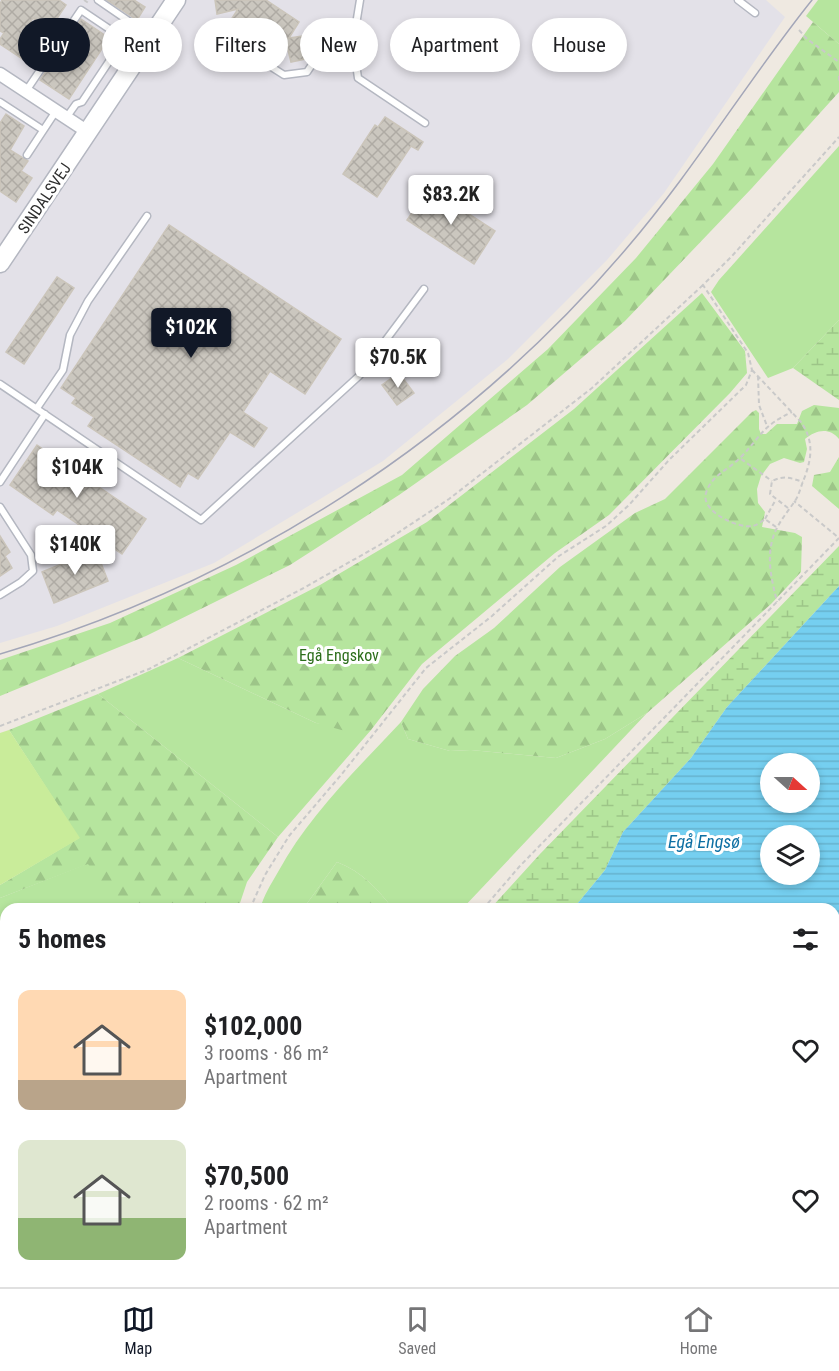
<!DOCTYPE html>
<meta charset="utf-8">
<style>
:root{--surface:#fff;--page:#f2f2f2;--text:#202124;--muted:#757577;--line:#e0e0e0;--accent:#111827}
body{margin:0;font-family:"Roboto Condensed",sans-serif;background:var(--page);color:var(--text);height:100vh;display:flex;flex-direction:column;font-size:22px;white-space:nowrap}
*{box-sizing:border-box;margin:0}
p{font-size:20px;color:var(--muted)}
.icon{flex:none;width:33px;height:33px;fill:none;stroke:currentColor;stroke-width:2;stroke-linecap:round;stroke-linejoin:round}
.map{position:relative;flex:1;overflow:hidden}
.side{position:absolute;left:0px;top:903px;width:840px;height:384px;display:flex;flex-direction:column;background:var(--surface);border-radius:18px 18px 0 0;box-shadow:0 3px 9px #0003}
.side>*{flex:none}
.hud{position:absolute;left:18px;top:18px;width:804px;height:54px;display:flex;gap:12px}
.needle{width:39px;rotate:111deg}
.buttons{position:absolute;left:760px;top:753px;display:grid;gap:12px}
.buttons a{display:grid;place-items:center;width:60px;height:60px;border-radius:50%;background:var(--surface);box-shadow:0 3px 9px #0003;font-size:30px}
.price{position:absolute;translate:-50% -51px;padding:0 14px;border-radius:6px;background:#fff;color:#222;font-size:20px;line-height:39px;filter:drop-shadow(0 2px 3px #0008)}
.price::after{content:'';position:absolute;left:50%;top:36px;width:18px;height:14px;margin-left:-9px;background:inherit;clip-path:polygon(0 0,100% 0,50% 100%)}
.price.selected{background:var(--accent);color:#fff}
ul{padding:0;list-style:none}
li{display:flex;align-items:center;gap:18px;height:150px;padding:0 18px}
li span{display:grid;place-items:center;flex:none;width:168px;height:120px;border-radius:12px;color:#555}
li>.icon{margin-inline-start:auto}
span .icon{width:72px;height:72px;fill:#fffc;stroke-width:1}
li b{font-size:26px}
h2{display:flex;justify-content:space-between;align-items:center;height:72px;padding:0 18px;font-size:26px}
.pill{padding:0 21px;border-radius:27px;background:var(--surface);box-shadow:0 3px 9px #0003;font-size:21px;line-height:54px}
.pill.selected{background:var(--accent);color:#fff}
.menu{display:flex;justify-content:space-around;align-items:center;height:84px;border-top:2px solid var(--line);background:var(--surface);font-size:16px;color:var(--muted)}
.menu a{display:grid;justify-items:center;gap:3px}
.menu .selected{color:var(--accent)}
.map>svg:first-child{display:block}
.industrial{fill:#e3e1e8}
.grass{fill:#b6e59e}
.forest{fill:url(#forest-firs)}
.wetland{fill:url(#wetland-marsh)}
.pitch{fill:#c9ec9a}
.water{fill:url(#water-rules);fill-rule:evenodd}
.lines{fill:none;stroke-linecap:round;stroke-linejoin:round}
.stream{stroke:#75cff0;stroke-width:3}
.building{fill:url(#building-cross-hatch);stroke:#cbc5ba;stroke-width:1.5}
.lane-casing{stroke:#b4b7c1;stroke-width:9}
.street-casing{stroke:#b4b7c1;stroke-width:15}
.secondary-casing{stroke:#b4b7c1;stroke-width:21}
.path{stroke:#c9c9c9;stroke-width:2;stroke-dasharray:4.5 3;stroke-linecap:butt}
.lane{stroke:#fff;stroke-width:6}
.street{stroke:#fff;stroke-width:12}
.secondary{stroke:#fff;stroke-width:18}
.tram{stroke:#a3a6b8;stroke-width:1.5}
.labels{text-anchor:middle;stroke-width:6;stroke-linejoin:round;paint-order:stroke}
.street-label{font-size:16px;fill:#2e2e2e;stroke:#fff}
.park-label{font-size:16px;fill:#2c6e1b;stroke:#fff}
.water-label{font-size:18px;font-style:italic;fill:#0d6fa3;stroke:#fff}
</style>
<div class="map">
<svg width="839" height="1287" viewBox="0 0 839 1287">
<defs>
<pattern id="forest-firs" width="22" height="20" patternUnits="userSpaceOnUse" patternTransform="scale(1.5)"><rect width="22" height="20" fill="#b6e59e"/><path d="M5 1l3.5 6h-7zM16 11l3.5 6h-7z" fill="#9dc588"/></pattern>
<pattern id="wetland-marsh" width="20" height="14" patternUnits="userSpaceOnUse" patternTransform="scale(1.5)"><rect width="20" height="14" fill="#b6e59e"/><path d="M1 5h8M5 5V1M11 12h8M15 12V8" fill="none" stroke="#9dc588"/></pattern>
<pattern id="water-rules" width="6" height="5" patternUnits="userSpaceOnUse" patternTransform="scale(1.5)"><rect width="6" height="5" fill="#75cff0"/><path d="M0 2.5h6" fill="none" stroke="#66b2ce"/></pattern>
<pattern id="building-cross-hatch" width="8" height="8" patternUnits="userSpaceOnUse" patternTransform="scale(1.5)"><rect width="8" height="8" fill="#cbc7bf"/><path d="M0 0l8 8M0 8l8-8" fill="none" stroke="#afaba4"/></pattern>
</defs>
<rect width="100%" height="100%" fill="#efe9e1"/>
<path class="industrial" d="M0,0H766L785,17L664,193L607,260L508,359L383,461L214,563L57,626L0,643Z"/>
<path class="grass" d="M818,0H839V44L806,16Z
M839,146V320L793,368L768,378L711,292L719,280Z
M178,658L316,723L371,730L278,837L98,694Z
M647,713L462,909H393C377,888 362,872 337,862L303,909H260C264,895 271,884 278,872C309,815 357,769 401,722L408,739L450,751L471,750L556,758L605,739Z
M89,863L121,909H6V1051H4L0,1048V898Z"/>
<path class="forest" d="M813,22L839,44V92L752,188L625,321L527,405L399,495L290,565L146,636L0,696V660L110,623L236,565L402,475L548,349L636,258L713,164Z
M702,293L745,351L747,373L730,393L609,515L555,553L422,664L371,730L356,734L316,723L178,658L320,585L427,522L574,409Z
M814,405L839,408V439C829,427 816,430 805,439L807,449L804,462L800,463L784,458L770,464L761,476L757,489L758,503L765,512L762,527L795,533L802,537L801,572L771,604L647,713L605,739L556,758L471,750L450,751L408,739L401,722L423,689L455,656L494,628L560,567L635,513L665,499L752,412L756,410L759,413V429L761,434H766L777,424H797L802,411Z
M839,457V509L812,486L814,475L830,472Z
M98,694L278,837L247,882L238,909H120L88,864L0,898V885L79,838L9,730Z
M337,862C362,872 377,888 393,909H303Z"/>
<path class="wetland" d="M839,320V400L793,368Z
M839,546V586L727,707L691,758L623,832L605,870L573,909H490L540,854Z
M0,1048L6,1051V1165L0,1166Z
M6,1180V1281H95V1287H0V1181Z"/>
<path class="pitch" d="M9,730L80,838L0,885V733Z"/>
<path class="water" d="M839,586V1287H95V1281H834V909H573L605,870L623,832L691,758L727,707ZM771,764H810V802H771ZM771,836H810V874H771Z"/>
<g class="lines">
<path class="stream" d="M0,1167L6,1166
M0,1192L3,1193"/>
</g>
<path class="building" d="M2,0H59L66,5L50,29L33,18L19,39L35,50L27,62L0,44V39L4,33L0,31V4Z
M107,0H134L145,7L137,20Z
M215,0H266L299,22L289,38L309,35L313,54L310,58L291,62L286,42L275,58L227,26L238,9L217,14Z
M81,19L109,38L69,99L40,80Z
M6,114L24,126L10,150L28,161L21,171L32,178L16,202L0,191V123Z
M385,117L423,142L418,150L411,146L377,197L343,174L375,125L378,127Z
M429,188L495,231L474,264L407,220Z
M169,225L341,339L305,394L270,371L243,412L267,428L254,447L230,432L198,479L188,473L180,487L88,426L94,417L72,403L76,398L61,388Z
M57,277L74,288L24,364L6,352Z
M399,373L414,393L397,405L382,385Z
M37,445L146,519L122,554L57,510L53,515L10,485Z
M0,536L10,552L5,556L12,568L0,576Z
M96,550L108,581L54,603L42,572Z"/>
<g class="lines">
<g class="lane-casing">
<path id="lane" d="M98,0L149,35
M360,0L353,43L358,78L425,123
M738,0L755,13
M210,28L284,75L307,72L321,51L353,43
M26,91L81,10L139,49
M0,102L43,130
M66,118L76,104L82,102L124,39
M27,155L56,111
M0,384L201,520L359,376L424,289
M37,408L63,370L70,335L88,301L147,216
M0,482L45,414
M0,507L31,555L33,571L21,582L0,595"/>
</g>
<g class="street-casing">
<path id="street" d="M0,74L88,132"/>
</g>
<g class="secondary-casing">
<path id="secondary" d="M0,263L176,0"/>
</g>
<path class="path" d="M84,0L90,4
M799,30L807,39L839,62
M839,76V82
M752,370L801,422C814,441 812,458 804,479C801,486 799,495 795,501C786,514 776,525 772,541C767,562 772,581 777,602
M758,376L759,405L767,426
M741,459L772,481
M788,508L770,494L772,481C784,475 791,478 803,482
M765,519L775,501
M776,527L765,519C761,522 757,525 753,526C738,529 700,511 706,493C711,475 730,469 741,457C762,435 762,426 792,412
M0,726L149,669L300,590L378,546L449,499L592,388L703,285
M250,909L265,875L289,836L341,775L426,668L492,616L559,556L606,526L629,505L669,460L746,385L752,370L748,353L703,285L732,256L839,137
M483,909L519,867L839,538L794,501
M0,1174L6,1173"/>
<use href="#lane" class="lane"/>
<use href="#street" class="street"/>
<use href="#secondary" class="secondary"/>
<path class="tram" d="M0,654C241,583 463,441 626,249C694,170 747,81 812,0"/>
</g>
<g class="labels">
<g class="street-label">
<text transform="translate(44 198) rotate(-56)" y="6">SINDALSVEJ</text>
</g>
<g class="park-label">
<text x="339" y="661">Egå Engskov</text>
</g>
<g class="water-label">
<text x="704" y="848">Egå Engsø</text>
</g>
</g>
</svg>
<div class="buttons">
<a><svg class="needle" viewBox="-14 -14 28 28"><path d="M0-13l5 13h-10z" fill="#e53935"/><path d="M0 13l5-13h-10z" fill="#757577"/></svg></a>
<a><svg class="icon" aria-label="layers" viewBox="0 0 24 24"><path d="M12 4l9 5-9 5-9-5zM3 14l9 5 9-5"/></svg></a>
</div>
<b class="price" style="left:451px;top:226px">$83.2K</b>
<b class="price selected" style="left:191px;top:359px">$102K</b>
<b class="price" style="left:398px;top:389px">$70.5K</b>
<b class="price" style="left:77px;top:499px">$104K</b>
<b class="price" style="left:75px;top:576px">$140K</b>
<div class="hud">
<a class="pill selected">Buy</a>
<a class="pill">Rent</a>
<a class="pill">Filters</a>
<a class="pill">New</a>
<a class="pill">Apartment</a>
<a class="pill">House</a>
</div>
<section class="side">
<h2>5 homes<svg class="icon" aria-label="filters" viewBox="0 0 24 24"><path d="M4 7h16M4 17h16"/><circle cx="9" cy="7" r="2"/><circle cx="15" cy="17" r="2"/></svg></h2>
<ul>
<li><span style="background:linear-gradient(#ffd9b3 75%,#b9a48a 0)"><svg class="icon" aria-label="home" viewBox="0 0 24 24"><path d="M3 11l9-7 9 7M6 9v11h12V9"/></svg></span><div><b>$102,000</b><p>3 rooms · 86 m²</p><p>Apartment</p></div><svg class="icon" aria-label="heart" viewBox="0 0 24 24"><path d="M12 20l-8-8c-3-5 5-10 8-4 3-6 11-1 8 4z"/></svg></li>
<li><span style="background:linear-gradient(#dfe7d0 65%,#8fb573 0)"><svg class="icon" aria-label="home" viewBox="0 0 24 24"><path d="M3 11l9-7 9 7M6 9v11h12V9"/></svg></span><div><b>$70,500</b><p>2 rooms · 62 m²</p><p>Apartment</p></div><svg class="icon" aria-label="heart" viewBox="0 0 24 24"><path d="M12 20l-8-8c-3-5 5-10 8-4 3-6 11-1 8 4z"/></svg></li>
</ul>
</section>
</div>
<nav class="menu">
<a class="selected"><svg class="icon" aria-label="map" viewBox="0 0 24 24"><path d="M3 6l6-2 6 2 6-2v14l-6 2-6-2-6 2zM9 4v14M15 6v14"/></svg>Map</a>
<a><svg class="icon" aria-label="saved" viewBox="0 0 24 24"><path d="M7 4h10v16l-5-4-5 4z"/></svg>Saved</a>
<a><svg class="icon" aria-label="home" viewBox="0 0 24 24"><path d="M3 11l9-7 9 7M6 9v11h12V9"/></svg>Home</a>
</nav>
